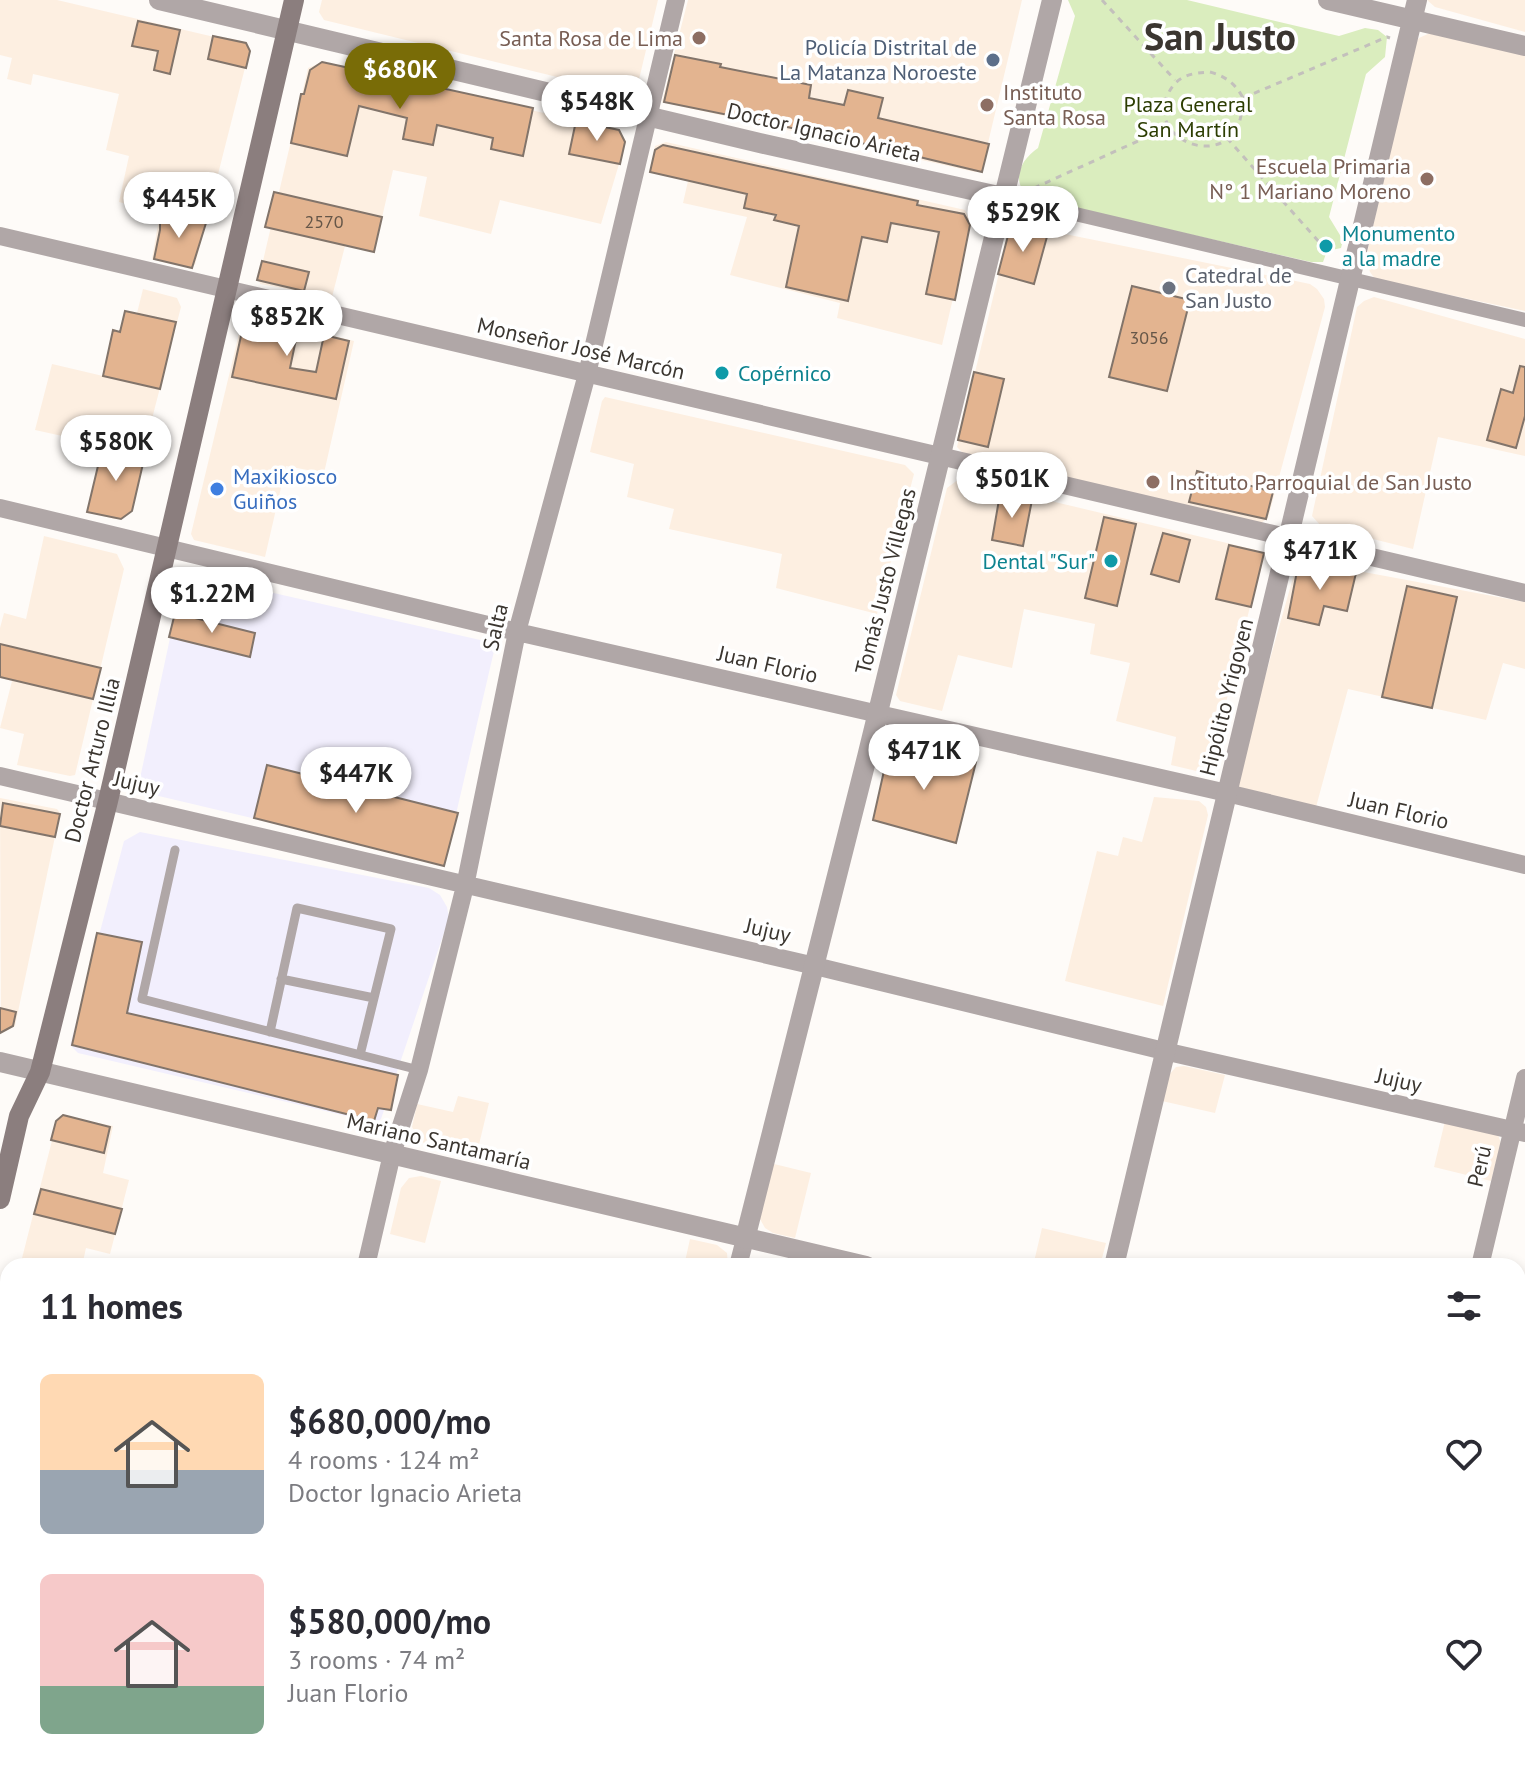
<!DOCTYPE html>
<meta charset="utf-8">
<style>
:root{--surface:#fff;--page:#f7f7f7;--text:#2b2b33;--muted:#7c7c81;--accent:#796c07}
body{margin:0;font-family:"PT Sans",sans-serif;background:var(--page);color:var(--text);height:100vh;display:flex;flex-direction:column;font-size:30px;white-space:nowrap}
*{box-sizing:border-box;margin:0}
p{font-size:26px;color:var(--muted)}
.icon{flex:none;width:44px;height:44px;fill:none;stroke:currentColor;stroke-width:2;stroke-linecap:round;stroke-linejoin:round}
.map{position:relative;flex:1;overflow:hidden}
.side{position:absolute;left:0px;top:1258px;width:1526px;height:512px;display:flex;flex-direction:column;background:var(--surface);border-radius:24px 24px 0 0;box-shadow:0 4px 12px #0003}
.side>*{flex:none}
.price{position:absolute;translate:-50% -68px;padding:0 18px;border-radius:28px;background:#fff;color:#222;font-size:26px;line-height:52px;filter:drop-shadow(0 2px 4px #0008)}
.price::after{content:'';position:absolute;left:50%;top:48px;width:24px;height:18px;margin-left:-12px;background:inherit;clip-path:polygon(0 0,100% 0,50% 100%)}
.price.on{background:var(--accent);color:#fff}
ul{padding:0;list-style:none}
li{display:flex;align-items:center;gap:24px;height:200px;padding:0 40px}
li span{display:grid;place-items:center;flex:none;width:224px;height:160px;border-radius:12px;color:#555}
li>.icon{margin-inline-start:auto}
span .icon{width:96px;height:96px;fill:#fffc;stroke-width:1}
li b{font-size:34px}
h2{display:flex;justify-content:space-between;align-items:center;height:96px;padding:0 40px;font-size:34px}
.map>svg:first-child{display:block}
.commercial{fill:#fdefe1}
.industrial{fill:#f2effd}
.green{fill:#daedbe}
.building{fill:#e3b490;stroke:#82746a;stroke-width:2}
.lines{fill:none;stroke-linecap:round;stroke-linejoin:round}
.path{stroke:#c3c0bc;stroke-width:3;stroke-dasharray:6 6;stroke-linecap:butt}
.service{stroke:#b0a7a7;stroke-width:9}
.pedestrian{stroke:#b0a7a7;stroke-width:14}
.minor{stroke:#b0a7a7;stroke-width:18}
.tertiary{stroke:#b0a7a7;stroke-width:20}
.secondary{stroke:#8b7e7e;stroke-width:20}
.education-dot{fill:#8d6e63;stroke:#fff;stroke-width:3}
.service-dot{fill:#5c6f8a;stroke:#fff;stroke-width:3}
.culture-dot{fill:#0f9aa8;stroke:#fff;stroke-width:3}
.worship-dot{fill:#6b7280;stroke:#fff;stroke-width:3}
.shop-dot{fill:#3f7fe0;stroke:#fff;stroke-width:3}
.labels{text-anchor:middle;stroke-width:7;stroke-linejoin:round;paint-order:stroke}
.number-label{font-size:18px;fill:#655648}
.education-label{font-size:22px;fill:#785e54;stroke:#fff;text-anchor:end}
.service-label{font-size:22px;fill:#4e5e75;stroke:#fff;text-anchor:end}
.park-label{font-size:22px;fill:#2d3e03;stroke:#fff}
.street-label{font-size:22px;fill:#3b3630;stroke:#fff}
.culture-label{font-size:22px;fill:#0d838f;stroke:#fff;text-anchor:start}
.worship-label{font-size:22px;fill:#5b616d;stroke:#fff;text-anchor:start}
.shop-label{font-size:22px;fill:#366cbe;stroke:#fff;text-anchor:start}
.town-label{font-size:38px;font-weight:bold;fill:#3b3630;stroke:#fff}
</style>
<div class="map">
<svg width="1525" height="1770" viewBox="0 0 1525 1770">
<rect width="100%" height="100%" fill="#fefbf8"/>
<path class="commercial" d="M0,0H57L244,44L249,52L195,265L152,259L160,213L119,202L129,156L106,150L119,94L33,74L31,85L7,79L12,58L0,55Z
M322,0H658L635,96L324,20L319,12Z
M688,0H1022L983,164L975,172L662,102Z
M1427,0H1525V32L1435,7Z
M1430,33L1525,54V311L1375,279L1370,272L1366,258L1413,46L1419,38Z
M320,63L616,129L626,141L601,224L500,200L491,234L419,216L427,177L393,170L374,252L345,246L332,297L260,284L259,278L308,68Z
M666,142L965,210L971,222L942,345L837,318L840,303L730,275L747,217L683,203L688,181L650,172L655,146Z
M1011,223L1310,284L1317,289L1324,299L1325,307L1268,518L1261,523L963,453L957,447Z
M143,289L177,298L181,307L128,511L115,519L87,512L103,445L35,430L52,364L103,376L113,330L120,331L125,311L137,313Z
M1374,297L1525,339V456L1438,437L1413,549L1321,526L1312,516L1357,307L1364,301Z
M252,316L354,341L324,473L286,466L265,557L194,540L191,534L242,321Z
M605,397L905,465L914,474L877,614L776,588L782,554L669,529L674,509L627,497L634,464L590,452L602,401Z
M959,479L1256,550L1262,559L1210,766L1205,773L1171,765L1176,737L1116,721L1130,663L1090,654L1095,624L1024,609L1012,668L958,655L942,711L900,701L896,695L947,488Z
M44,536L117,554L124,569L75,775L70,776L17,765L24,734L0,728L12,681L0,677V628L4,613L26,619Z
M1310,562L1525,602V669L1503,663L1486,720L1348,689L1316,807L1239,787L1236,780L1296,567Z
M1154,797L1199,801L1206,807L1208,815L1163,1006L1065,981L1097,851L1118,856L1123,837L1142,842Z
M0,798L57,809L60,813L15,1026L1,1033Z
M1184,1066L1225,1075L1215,1113L1162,1101L1167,1077L1176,1067Z
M458,1096L489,1103L476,1157L421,1142L412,1127L417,1104L453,1112Z
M65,1116L113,1126L103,1173L129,1180L110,1254L86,1248L82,1266H20L57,1121Z
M1445,1121L1498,1135L1501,1143L1491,1181L1434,1167Z
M770,1163L811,1173L795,1238L773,1233L765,1228L760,1219L758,1210Z
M421,1176L441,1181L425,1243L390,1234L401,1188L409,1178Z
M1042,1228L1106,1243L1100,1266H1033Z
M690,1239L717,1245L727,1253L728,1266H684Z
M5,1327H8V1485H4L0,1506V1345Z
M1518,1329L1525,1330V1400L1518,1398Z
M0,1582L8,1583V1693L2,1692L0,1699Z"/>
<path class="industrial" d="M191,574L489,642L494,651L446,857L443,863L146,793L139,783L182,582Z
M140,832L429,888L440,895L447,907L449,918L381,1119L376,1123L78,1053L70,1045L124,841Z"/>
<path class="green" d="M1068,0H1187L1339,36L1365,28L1378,30L1387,37L1385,57L1366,74L1329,217L1343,240L1341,248L1327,251L1323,262H1311L1030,198C1010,182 1020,160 1038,148L1075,16Z"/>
<path class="building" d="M138,21L180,30L170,74L154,70L158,51L132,46Z
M213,36L246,43L250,51L246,68L208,59Z
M675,55L721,64L720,67L811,85L809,98L844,105L848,90L883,98L878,118L989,144L982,172L836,137L664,102Z
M322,62L533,108L523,156L491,149L493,138L437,125L433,145L403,139L407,118L359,106L347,156L291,143L301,94H304L310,70Z
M576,121L619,130L625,142L620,164L569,154Z
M663,145L918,201L917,205L964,214L970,225L955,300L926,294L939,232L891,223L887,242L862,237L848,301L786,287L799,226L774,220L776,215L744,208L747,194L650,172L655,150Z
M274,192L382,217L374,252L265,227Z
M160,212L206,223L192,268L154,259L160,230Z
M1011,224L1048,233L1034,284L998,274Z
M262,261L309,272L304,291L257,280Z
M1132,286L1190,300L1167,391L1109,377Z
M125,311L176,322L160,389L103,376L113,330L120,332Z
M246,313L299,325L290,368L316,372L324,335L349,341L336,399L232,377Z
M1520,366L1525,367V416L1516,448L1487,440L1501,389L1513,393Z
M974,372L1004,379L988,447L958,440Z
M103,445L145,455L132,511L121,519L87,512Z
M1197,471L1273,492L1266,519L1189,502Z
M1000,494L1032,500L1023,546L992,540Z
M1104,517L1136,524L1117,606L1085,598Z
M1163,533L1190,540L1179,582L1151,574Z
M1229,545L1264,553L1251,607L1216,599Z
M1307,563L1356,573L1347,611L1324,606L1319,625L1288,618L1297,571Z
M1407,586L1457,597L1432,708L1382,697Z
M175,613L255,633L250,657L169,637Z
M0,644L101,668L93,699L0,677Z
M890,744L976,762L956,843L873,820Z
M267,765L458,813L444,866L254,818Z
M3,803L60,814L55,837L0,826Z
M97,933L142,942L127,1013L398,1075L391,1110L378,1108L374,1121L72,1045Z
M0,1008L16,1012L13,1026L0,1033Z
M63,1115L110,1127L104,1153L51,1140L56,1121Z
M41,1189L122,1209L115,1234L34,1214Z"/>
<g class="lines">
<path class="path" d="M1102,0L1175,80
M1210,72C1225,76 1236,84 1243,98C1242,106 1242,115 1239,123C1221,170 1144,138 1169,92C1178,75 1192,73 1210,72Z
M1243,98L1387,37L1390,38
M1227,138L1327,251
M1034,188L1169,127"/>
<path class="service" d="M175,850L142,999L419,1070
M281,979L374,998
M270,1032L297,908L391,929L360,1055"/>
<path class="pedestrian" d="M1003,197L1525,320"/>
<path class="minor" d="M0,236L1525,593
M0,508L517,632L1227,793L1525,865
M0,776L815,966L1164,1051L1525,1133
M366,1266L392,1154L419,1070L465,886L517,632L587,374L676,0
M738,1266L745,1239
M1480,1266L1525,1078
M0,1306L8,1308
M0,1531L8,1533
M1518,1659L1525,1661
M969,1762L1004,1770
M250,1770L252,1762
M619,1770L620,1762
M1360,1770L1362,1762"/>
<path class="tertiary" d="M159,0L764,144L1003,197
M1328,0L1525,46
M0,1062L866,1266
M745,1239L867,757L1052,0
M1114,1266L1417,0
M1518,1419L1525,1420
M993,1770L995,1762"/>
<path class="secondary" d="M0,1199L19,1116L40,1072L108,801L294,0"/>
</g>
<g class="education-dot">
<circle cx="699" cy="38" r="8"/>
<circle cx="987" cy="105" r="8"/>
<circle cx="1427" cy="179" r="8"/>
<circle cx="1153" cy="482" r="8"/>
</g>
<circle class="service-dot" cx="993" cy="60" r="8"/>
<g class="culture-dot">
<circle cx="1326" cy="246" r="8"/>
<circle cx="722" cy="373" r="8"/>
<circle cx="1111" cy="561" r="8"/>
</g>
<circle class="worship-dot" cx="1169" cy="288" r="8"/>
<circle class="shop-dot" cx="217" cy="489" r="8"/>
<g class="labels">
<g class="number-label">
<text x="324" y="228">2570</text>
<text x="1149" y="344">3056</text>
</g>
<g class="education-label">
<text x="683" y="46">Santa Rosa de Lima</text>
<text x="1003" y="100" text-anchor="start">Instituto<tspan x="1003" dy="25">Santa Rosa</tspan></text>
<text x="1411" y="174">Escuela Primaria<tspan x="1411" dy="25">N° 1 Mariano Moreno</tspan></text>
<text x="1169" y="490" text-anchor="start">Instituto Parroquial de San Justo</text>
</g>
<g class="service-label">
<text x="977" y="55">Policía Distrital de<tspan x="977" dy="25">La Matanza Noroeste</tspan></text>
</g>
<g class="park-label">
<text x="1188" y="112">Plaza General<tspan x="1188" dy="25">San Martín</tspan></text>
</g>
<g class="street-label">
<text transform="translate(824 132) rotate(13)" y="8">Doctor Ignacio Arieta</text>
<text transform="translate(581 348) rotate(13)" y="8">Monseñor José Marcón</text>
<text transform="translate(885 581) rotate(-76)" y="8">Tomás Justo Villegas</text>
<text transform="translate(495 627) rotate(-77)" y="8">Salta</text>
<text transform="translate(768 664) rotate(13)" y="8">Juan Florio</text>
<text transform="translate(1226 697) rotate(-76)" y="8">Hipólito Yrigoyen</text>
<text transform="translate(92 760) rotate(-76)" y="8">Doctor Arturo Illia</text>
<text transform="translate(137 783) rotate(13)" y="8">Jujuy</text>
<text transform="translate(1399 810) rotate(13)" y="8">Juan Florio</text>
<text transform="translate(768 930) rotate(13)" y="8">Jujuy</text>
<text transform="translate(1399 1080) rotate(13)" y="8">Jujuy</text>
<text transform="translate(439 1141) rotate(13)" y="8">Mariano Santamaría</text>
<text transform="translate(1479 1166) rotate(-77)" y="8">Perú</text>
</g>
<g class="culture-label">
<text x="1342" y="241">Monumento<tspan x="1342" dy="25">a la madre</tspan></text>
<text x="738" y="381">Copérnico</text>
<text x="1095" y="569" text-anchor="end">Dental "Sur"</text>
</g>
<g class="worship-label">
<text x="1185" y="283">Catedral de<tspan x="1185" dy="25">San Justo</tspan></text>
</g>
<g class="shop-label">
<text x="233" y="484">Maxikiosco<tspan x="233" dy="25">Guiños</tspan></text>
</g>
<g class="town-label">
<text x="1220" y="50">San Justo</text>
</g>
</g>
</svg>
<b class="price on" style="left:400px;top:111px">$680K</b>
<b class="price" style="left:597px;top:143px">$548K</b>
<b class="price" style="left:179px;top:240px">$445K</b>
<b class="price" style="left:1023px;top:254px">$529K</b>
<b class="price" style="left:287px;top:358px">$852K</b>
<b class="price" style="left:116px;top:483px">$580K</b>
<b class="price" style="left:1012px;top:520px">$501K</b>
<b class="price" style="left:1320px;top:592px">$471K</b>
<b class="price" style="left:212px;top:635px">$1.22M</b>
<b class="price" style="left:924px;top:792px">$471K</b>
<b class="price" style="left:356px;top:815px">$447K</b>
<section class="side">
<h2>11 homes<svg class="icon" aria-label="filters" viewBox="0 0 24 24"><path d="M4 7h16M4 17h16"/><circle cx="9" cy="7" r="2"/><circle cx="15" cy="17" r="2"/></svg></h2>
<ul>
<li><span style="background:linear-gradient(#ffd9b3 60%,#9aa5b1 0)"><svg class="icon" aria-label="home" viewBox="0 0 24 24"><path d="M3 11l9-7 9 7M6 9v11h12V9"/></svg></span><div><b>$680,000/mo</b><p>4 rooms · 124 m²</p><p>Doctor Ignacio Arieta</p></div><svg class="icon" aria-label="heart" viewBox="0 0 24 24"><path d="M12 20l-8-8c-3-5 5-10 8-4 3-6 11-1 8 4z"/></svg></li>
<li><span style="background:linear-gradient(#f6c9c9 70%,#7fa58c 0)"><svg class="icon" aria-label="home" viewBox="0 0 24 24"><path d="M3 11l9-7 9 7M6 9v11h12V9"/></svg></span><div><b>$580,000/mo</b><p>3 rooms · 74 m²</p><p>Juan Florio</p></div><svg class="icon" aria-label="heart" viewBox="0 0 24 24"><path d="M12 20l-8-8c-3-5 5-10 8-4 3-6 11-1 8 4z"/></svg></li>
</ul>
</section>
</div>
